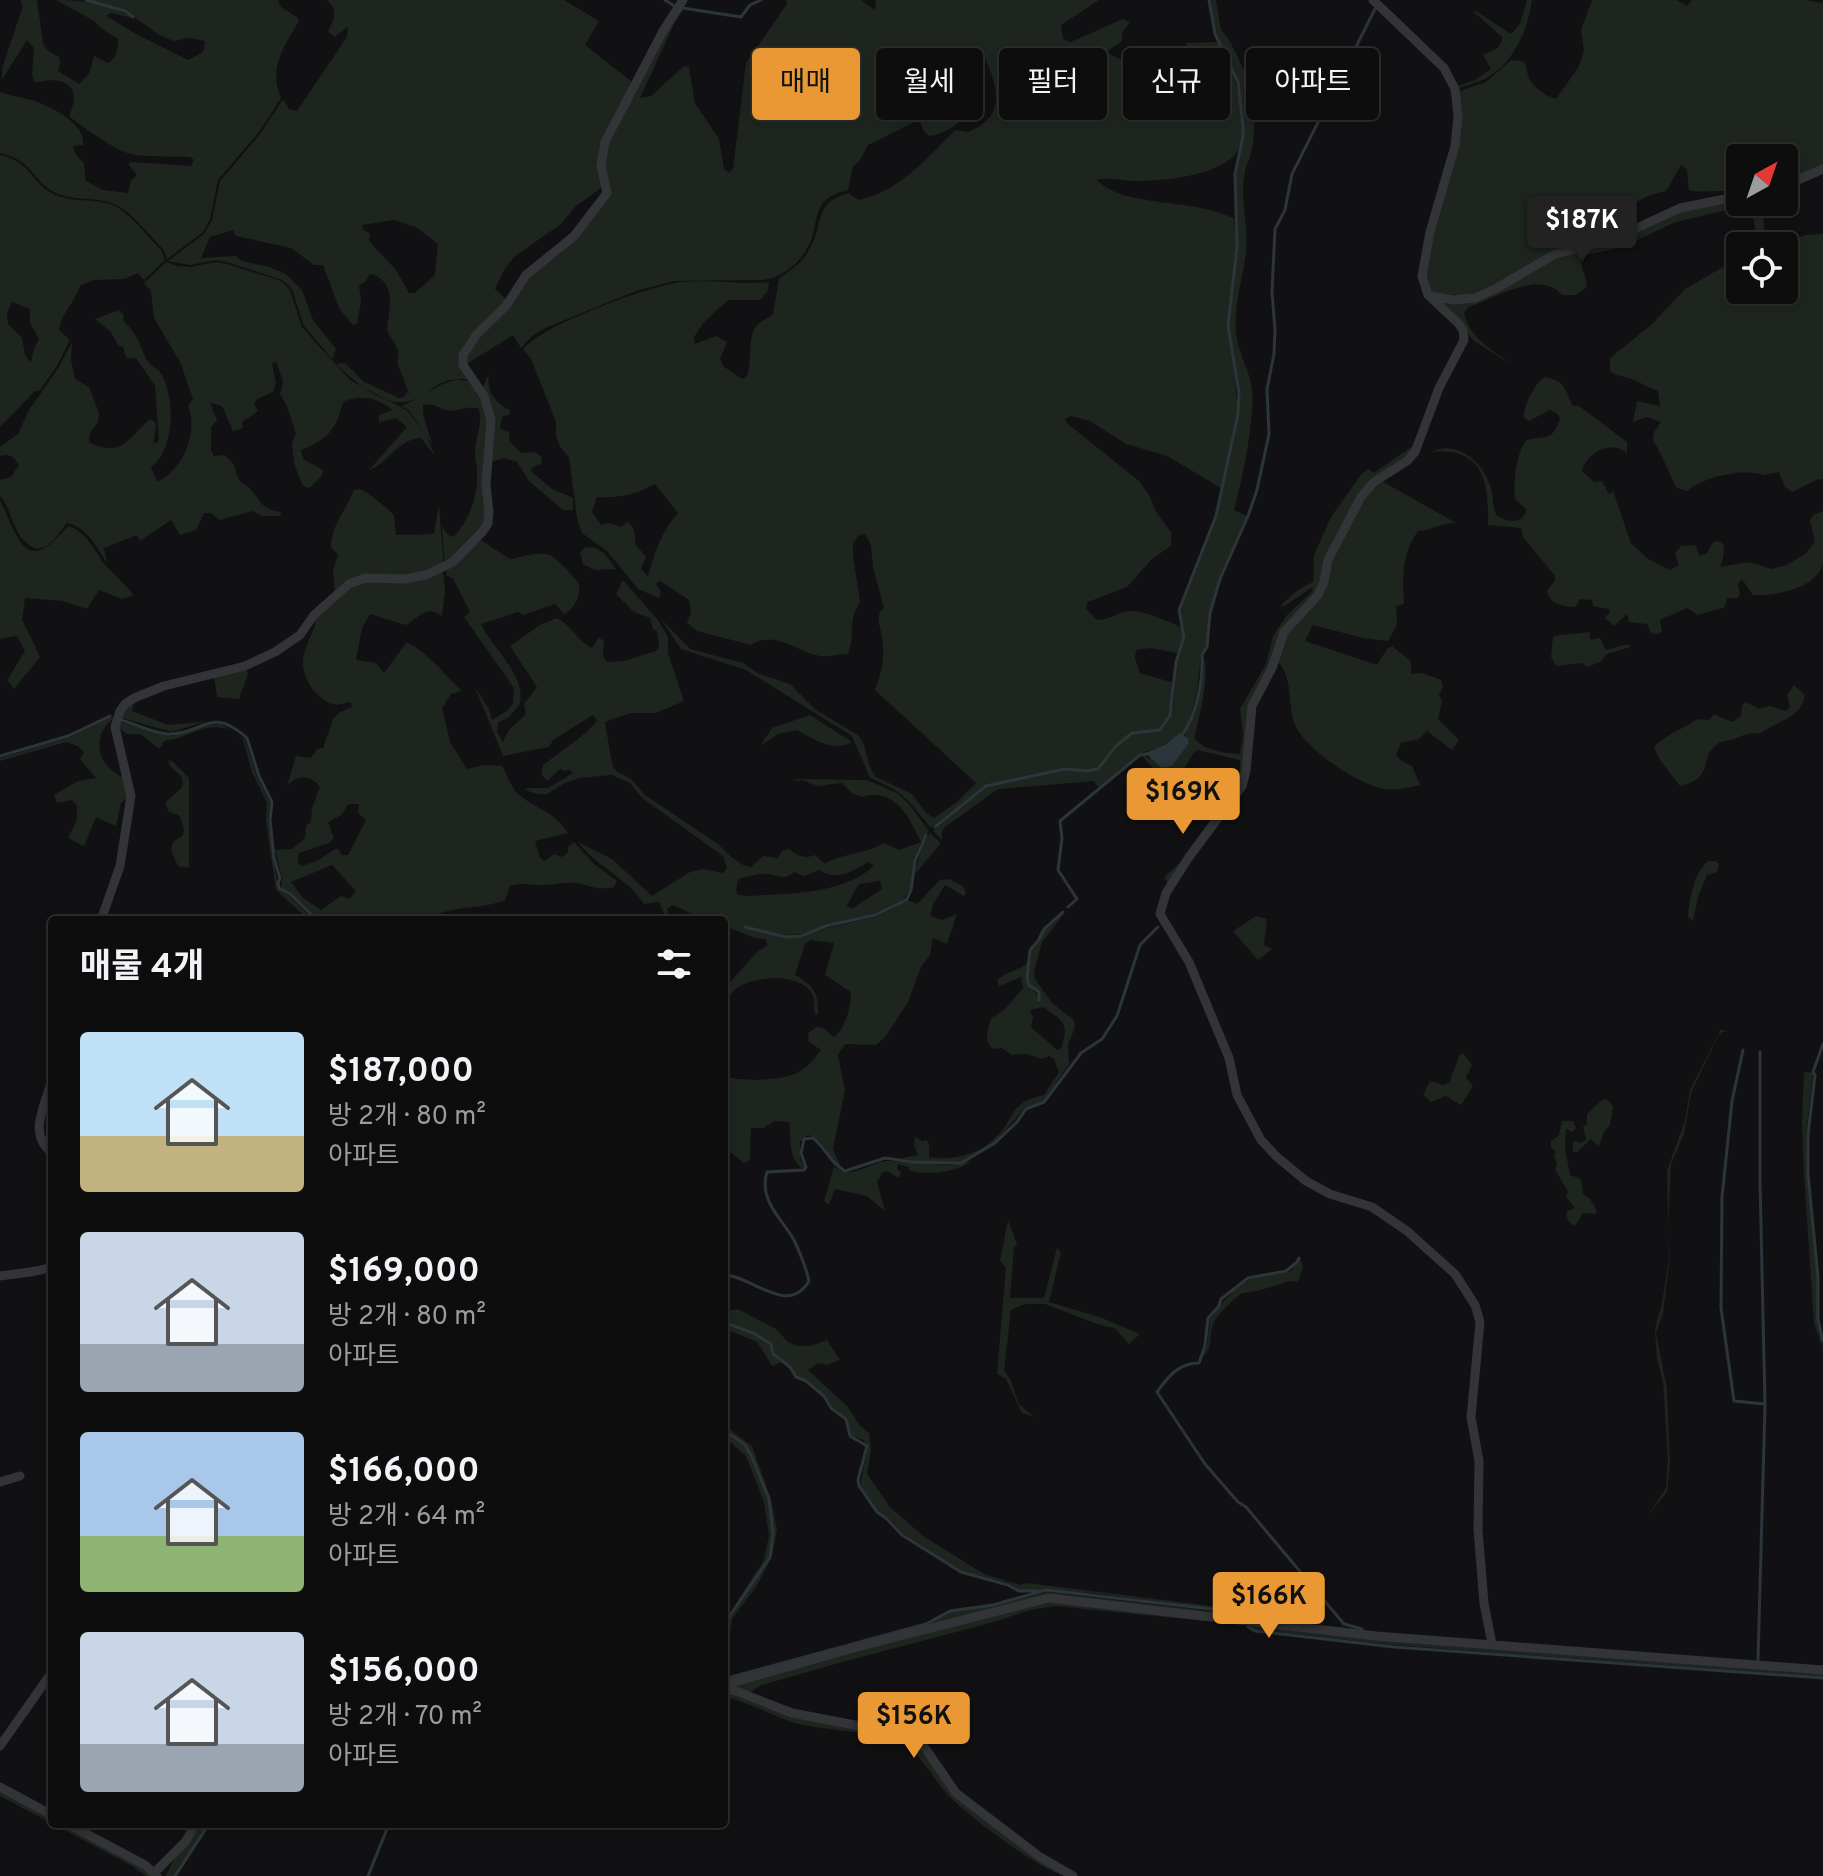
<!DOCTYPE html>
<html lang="ko">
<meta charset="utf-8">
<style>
:root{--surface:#0d0d0e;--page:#161617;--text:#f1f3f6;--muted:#9a9c9e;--line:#2d2d2e;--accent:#e99833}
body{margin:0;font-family:Overpass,"Noto Sans KR",sans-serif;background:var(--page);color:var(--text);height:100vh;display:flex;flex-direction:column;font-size:30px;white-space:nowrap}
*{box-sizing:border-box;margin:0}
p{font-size:26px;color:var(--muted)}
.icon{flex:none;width:44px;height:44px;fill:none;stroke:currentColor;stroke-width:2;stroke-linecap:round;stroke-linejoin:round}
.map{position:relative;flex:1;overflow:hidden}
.drawer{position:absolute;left:48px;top:916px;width:680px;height:912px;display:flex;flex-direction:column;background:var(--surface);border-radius:8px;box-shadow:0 4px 12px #0003,0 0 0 2px var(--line)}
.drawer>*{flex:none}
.hud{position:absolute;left:752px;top:48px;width:760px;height:72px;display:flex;gap:16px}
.needle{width:52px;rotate:40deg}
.fabs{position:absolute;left:1726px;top:144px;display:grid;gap:16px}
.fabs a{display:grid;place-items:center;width:72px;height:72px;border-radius:8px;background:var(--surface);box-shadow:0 4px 12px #0003,0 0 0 2px var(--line);font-size:40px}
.price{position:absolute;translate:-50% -68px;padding:0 18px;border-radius:8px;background:var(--accent);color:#111;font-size:26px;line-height:52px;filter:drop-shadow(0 2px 4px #0008)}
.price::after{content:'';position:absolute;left:50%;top:48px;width:24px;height:18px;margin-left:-12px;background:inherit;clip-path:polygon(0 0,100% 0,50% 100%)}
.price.current{background:#222;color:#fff}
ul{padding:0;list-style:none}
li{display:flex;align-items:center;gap:24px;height:200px;padding:0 32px}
li span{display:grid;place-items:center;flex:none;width:224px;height:160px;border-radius:8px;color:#555}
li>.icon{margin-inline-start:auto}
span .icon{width:96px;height:96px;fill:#fffc;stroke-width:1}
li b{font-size:34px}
h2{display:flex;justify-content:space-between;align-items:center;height:96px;padding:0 32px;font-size:34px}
.tag{padding:0 28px;border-radius:8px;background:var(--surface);box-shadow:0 4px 12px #0003,0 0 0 2px var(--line);font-size:28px;line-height:72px}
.tag.current{background:var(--accent);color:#111}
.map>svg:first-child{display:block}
.green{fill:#1e251e;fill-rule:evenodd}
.water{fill:#2b353a}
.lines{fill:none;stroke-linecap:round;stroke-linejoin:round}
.stream{stroke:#2b353a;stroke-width:3}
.minor{stroke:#323437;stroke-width:9}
</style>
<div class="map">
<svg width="1823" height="1876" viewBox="0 0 1823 1876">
<rect width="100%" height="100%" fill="#111113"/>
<path class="green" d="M20,0H37L43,44L47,50L59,57L60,63L58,71L79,84L89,74L94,56L108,63C117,57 118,50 118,39L98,26L96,22L56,0C81,0 111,4 133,18L110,13L106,16L136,34L188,60L203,52L205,41L188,38L174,41L159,35L125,10L90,0H278L281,7L298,18L299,21C284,47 268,67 281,98L259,132L218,180L210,219L203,232L167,259L163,249C150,236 130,210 114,204C94,196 73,202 54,192C30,179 35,161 0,153V92C10,96 21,97 32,100C50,106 86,123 83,145L73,146L76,155L84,163L86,181L103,190L128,193L131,181L137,175L128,164L131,162L191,166L194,160L190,157C173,156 142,158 127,153C113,148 79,125 69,116C84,84 61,75 35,83L32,75L34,48L27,40L2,80V68L23,6Z
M326,0H564L599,21L585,45L636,85L605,142V185L576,206L561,224L514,257L504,270L495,289L508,301L463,355L471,379C435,378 440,387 413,400C387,411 354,381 336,364L345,363L364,382L399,398L404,397L408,391L397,362C402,349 392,342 387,330C389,309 398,281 370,274L364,283L359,285L361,302L357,323L353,325L340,310L323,265H314L291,248L236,236L233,230L210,237L201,258L236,256L242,261L269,267L286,274L302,290L313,320L336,349L332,359L304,326L292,289L282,280L227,262L216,260L190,265L168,261L204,234L212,220L220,181L261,133L283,99L289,109L297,111L347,37L348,26L335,37L328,32C333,20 340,9 326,0ZM394,220L416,227L438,244L435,275L415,293H409L396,270L369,241L370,234L363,229L362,225Z
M786,0H861L875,10L876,0H1099L1061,25L1063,39L1071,42L1123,19L1130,22L1122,33V41L1106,52L1156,78L1164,66L1178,54L1220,77L1224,76C1219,57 1203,53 1187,49L1186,43L1217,42C1233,65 1239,89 1241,116C1242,127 1244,137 1240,147C1225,177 1162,181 1133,181C1121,180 1108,177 1097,180C1122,208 1198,198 1234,219L1236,247L1227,326L1235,376L1238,414L1221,488L1167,456L1126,444L1090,421L1071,416L1065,419L1068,424L1139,481L1150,497L1156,512L1171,532V546L1152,559L1127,587L1088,602L1086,609L1097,620C1109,620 1118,612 1130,611C1142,610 1171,622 1182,628L1183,637L1179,653L1150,648L1136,650L1135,658L1140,673L1174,683L1169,715L1159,729L1132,732L1115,746L1098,768L1087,771L1065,769L986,785L931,828C906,798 907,794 870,778L852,736L746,670L681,649L660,618L690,649L743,663L759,674L790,684L816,710L858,735C868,747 866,765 876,777L912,794L926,813L934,818L957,802L976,783L875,690C882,674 885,653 882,637C880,623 877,625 880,611L884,608L873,567L871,545L865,534L858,536L853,544V556L860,602C847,622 856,634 848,654C839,654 829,657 821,656C796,652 775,629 751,645L697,631L687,623L691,612L689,600L660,581L656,584L661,592L659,598L638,589L607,551L582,533L577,518L569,457L561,448L556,437V422L531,359L523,349C545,324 648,286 682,282C711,279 740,285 769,282L768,291L760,300H728L704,322L694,337L695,344L716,336L727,342L720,359L723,366L742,379L747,376C753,360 747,336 757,325C761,321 768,318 773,314L779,278C790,271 801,264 808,252C825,226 811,203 849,193L858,200C897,193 929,157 955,130L968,132C1010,115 996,85 983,53C976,65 977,76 976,90C973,115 953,132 930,136L925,133L919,120L868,145L859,162L853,166L848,190C837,193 827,196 821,206C816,215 815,227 812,237C805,259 785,278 762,280L674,281L636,291L545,328L532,336L521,348L513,335L465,365L466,355L517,291L609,194L603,166L607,143L679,9L683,10L674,24L640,98L651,96L684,66L689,67L695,103L719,139L724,169L729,173L733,169L746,63L787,4ZM655,484L678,513C661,532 655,552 648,576L641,569L646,557L635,544C636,536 635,527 627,522L621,527L608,523L601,525L592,512L597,497C619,498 636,495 655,484Z
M1210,0H1216L1221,30C1232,39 1251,84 1253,100C1255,115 1255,134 1252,149C1251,157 1246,164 1245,172C1239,200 1249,226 1246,252C1243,277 1234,304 1236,331C1237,350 1247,365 1251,383C1257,411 1242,481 1234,510L1247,516L1219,578L1209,612V629L1206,647L1201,654L1197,693L1189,723L1182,734L1161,746L1140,754L1099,788L1094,781L998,789L945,827L942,831V840L933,831L987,787L1065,770L1086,772L1099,770L1116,747L1132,734L1160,731L1164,728L1173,707L1177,662L1185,637L1180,610L1217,517L1239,414L1237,376L1229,326L1238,248L1236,174L1244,126L1238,82L1216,34Z
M1527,0H1532C1529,25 1516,58 1494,73C1484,81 1471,84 1459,88L1458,86L1475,80L1491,69L1483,55L1498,48L1503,38L1474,12L1476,11L1511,34L1520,24Z
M1592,0H1676L1687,6L1692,0H1804L1823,3V167L1784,184V158H1740V193C1722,188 1705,194 1689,190L1687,170L1681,165L1666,191C1640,197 1622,206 1618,235L1569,248L1497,286L1466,297L1433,292L1429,289L1426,277L1433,239L1458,145L1460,91L1486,82L1511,60L1522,61L1526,65C1527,83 1539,93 1556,99L1578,68L1584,51L1581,30Z
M0,155C33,163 30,182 53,194C72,203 93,198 113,205C128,211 149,238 162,251L165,260L144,280L138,273L124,279L93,280L80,286C75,302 61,314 59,330L70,340L57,366L39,391H35L0,427ZM12,302L30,309V323L39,339L34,348L31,363L25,355L22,338L8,324L7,312Z
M1740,197V202H1752C1766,214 1767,229 1760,246H1750L1756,236L1753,213L1747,208L1731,209L1676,222L1620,248L1579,256L1587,284L1586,288L1575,295H1562C1541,269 1495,298 1469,307L1464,313C1471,340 1492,349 1512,365L1474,341L1435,298L1465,301L1538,264L1668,214Z
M1823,234V479L1816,480L1792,492L1785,487L1779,472L1764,475C1743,468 1703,477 1687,491L1677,488C1668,472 1663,456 1653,440L1654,432L1661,422L1647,417L1633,422L1637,401L1660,406L1658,391C1649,388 1643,384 1634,380C1625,375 1618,378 1610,371V358L1651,325L1685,289L1740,257V290H1784V246H1778L1805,235Z
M166,262L177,266L190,267L216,262L227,264L281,281L290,290L302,327L317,344L350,380L408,411L426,435L435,456L421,438C397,439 389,463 369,470L407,427L396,418L379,422V415L393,410C377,398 361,394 343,402C336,430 328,439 301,450L303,459L323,470L322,476L309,488L303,486L294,464L292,444L296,433L286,404L280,394L283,381L276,361L272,364L276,383L273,392L257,399L254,404L258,411L242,422L243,428L233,431L222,406L210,403L217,420L211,427V450L214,456L224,455C240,466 232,470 241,482C244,485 248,486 251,490C263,503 261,509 281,512L280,516H262L252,511L220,520L211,513H204L196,530L180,535L171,520L140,541L137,535L104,548L107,563C96,546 87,527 67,523L54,540L45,547L36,549C10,536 15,513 0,496V480L11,477L19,465C14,457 10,453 0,456V447L18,434L29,410L59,367L72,342L71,360L75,379L89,387L99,413L98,422L90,433L89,442C122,459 129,437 150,419L155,422L156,427L153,443L158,442L159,439L155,386L136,358L127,359L123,347L119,346L110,331L95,319L119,310L124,315L123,321C135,331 140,343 145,357C148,365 158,368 162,375C175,400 175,450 151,467L157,482C182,471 199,433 188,406L193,399L180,362L154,318L151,291L144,283Z
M489,373C486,390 494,403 510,410V414L502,417L500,428L509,432L510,442L521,453L534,452L542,457L541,464L532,468L531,471L552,489L573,498V510H563L529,481L517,462L504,458L490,462L494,420L482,389Z
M1544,377C1567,381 1564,389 1573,406H1579L1627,442V453C1611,440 1587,452 1582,471L1594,482L1602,481L1609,494L1613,491L1631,543L1648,559L1670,570L1679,565L1675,553L1681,546L1695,545L1700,556L1707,553L1713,542L1718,541L1723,544C1725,552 1723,560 1720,567L1749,562L1771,569L1787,565L1805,554L1815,542L1810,521L1813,515L1823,511C1823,528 1823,547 1823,563C1819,587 1775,597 1753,595L1742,579L1738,584L1740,594L1738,598H1727L1725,607L1698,615L1687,608L1660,620L1662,632L1657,634L1651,633L1647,624L1629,622L1627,614L1614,626L1605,618L1610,612L1609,609L1593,606L1592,600L1580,599L1576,607C1563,606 1551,606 1547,591L1555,580V576L1523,537L1521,528L1488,525C1489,484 1484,446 1431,452C1456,439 1482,461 1490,485C1494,495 1491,506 1497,516C1509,523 1522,524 1527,510L1515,499C1513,482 1516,452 1527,440C1546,435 1552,442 1560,419L1558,414L1550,410L1529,421L1524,418C1523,406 1534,385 1544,377Z
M457,380L472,381L488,409L487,523L445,566L442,526L448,535L454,537C470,518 478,497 477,472C477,466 475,460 475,453C475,437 483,425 479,409C466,404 458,413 446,410C437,408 435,403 423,405V414L432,444L409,410L401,406C421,399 436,383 457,380Z
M1414,445V451L1360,496L1321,587L1293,619L1259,687L1243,779L1170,886L1164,878C1170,871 1178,866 1183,859C1193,845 1203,830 1213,816L1210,811L1156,771L1141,755H1146L1149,759L1188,738L1184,734L1196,709L1203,655C1211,672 1199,719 1194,738C1205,751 1224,753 1240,754L1243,734L1240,709L1266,664L1273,636L1287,615L1311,593L1313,589L1311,588L1283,607L1281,605L1298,590L1313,582L1314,555L1331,517L1360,476L1368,469L1374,473ZM1197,750L1240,760V776L1217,809L1204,803L1174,776C1192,765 1187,758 1197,750Z
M1380,480L1456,523C1442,522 1432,530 1418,531C1402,552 1402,580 1404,604L1396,606L1397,625L1388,641L1363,638L1313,625L1305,641L1377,665L1387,649L1392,646L1411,661V674L1422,673L1441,680L1443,687L1439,695L1442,701L1438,719L1459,740L1452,750L1427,731L1419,739L1401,743L1396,754L1399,759L1412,766L1420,785C1409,787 1396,791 1384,789C1359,785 1305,749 1295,725C1287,705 1294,677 1277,661L1285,633L1314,604L1330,560L1353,513Z
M359,489C369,492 385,507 394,515L396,535L434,534L439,505L444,567L426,575L374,577L335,594L333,571L338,554L331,548C331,524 346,511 354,490Z
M0,500C19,539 25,578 68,526C88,532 94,552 107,567C116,576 125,585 134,595L122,599L99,590L87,609L63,601L25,598L22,620C24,623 39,654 40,657L14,689L7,680L25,651L17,636L0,639Z
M479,539L510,559C523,557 536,551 549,555C555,556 573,576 577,581C584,592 574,610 564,614L555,604L523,615L518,612L481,624C493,649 526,675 520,704L509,717L498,723L497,732L503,742L508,731L526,714L524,704L537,687L510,646L540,625L557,618C571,625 577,641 592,648L599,637L604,642L603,656L607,662L624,661L656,651L659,647L657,631L653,629L650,618L634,612L616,594L623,580L658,620L668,637V653L684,701L656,713H630L605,722L612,764L616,771L631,779L645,795L718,844L729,855L743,865L751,867L763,856L778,858L782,851L789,849C797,856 805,859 815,855L825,864C841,853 864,855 884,843L899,850L921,842C909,816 894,787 862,797L852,793L842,783L817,786L803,780L791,781L798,779L867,780L897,793L909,804L929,831L921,842L914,860L910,890L902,901L874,914L826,925L801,934L786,935L741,926L744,928L786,938L801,937L827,928L875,917L908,900L917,904L940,880L949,879L963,886L966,892L964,896L945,885L933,905L930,916L942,920L957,914L947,944L933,938L930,955L921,967L908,1002L886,1036L876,1045L845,1044L838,1055L845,1090L833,1149L841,1167C827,1158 826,1141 808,1135L800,1142V1159L805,1167L803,1169C787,1157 792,1140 789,1122L774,1121L764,1128H751L750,1160L744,1163L724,1147V1077C742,1081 781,1081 797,1073C807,1068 814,1059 821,1050L809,1042L808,1033L817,1027L823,1028L834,1037C846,1027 851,1007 851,992L825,975L834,943L811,940L805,944L795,975C813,985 819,993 818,1014L815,1015C814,1009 815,1001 813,996C804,972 755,976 738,987C733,991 730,996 724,999V989L758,951L768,945L765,939C749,939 739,929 724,927V920H705L673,905L667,909L670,916L676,920H667L659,902L644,904C627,878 597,867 578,842L612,859L652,896L690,872L703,869L723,873L727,867L723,856L642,798L630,783L612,775L579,778L563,784L547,794H536L526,790L527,788H548L573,773L570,770L564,771L560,769L547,781L541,774L543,765C561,751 581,739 597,721L593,715L553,740L549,747L503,756L475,687L489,709L492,720L508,710L513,703L514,688L464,617L470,612L453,578L447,576L446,570ZM869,862L874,866C841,895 790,893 749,896L739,895L736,891L738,879C747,877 758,873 767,874C779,875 784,881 794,872L804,876L819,870C838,882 851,871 869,862ZM880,881L882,889L853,908L846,907L859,884Z
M593,547L604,553L616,569L595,570L583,564L580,553L584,548Z
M443,571L445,591L442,616C427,604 419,617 406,625L370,614L362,628L356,660L376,663L384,673L406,643C421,645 449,679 462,691L451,694L442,708L450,742L467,769L484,765L502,766C508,777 512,791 523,798C542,811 554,812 568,833L535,841L540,857L544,861L554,854L562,857L568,852V847L574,842L593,863L617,881L614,887C600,890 595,888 582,884C568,880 556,886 542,885C531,885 522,882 510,886L505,900C481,910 457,904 429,918L319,920L281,887L282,878L275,850L292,849L305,838L306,826L311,822L312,808L320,787C310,774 297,775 287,786L296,756L311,758L317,749L323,748L333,719L338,713L352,707L351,702C345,703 338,706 332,704C315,698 301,676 303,659C305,644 315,633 316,617L342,592L360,582ZM349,804H359L358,813L366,820L348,855H342L337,848L318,860L303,866L298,864L299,853L329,843L334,838L328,822L341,815ZM332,865L356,891L349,899L341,896L321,910L303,898L291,882Z
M1590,632V640L1600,638L1606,650L1628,644L1630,647L1607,654L1600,662L1587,667L1582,663L1556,666L1551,657L1553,636Z
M246,668L248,674L239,699L217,697L214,675Z
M1794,685L1805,695C1800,720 1776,721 1759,734C1748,732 1745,735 1734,739C1728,741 1721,740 1716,745C1699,758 1715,778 1680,786L1660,760L1654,747C1665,735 1684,728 1698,719L1709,720L1714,714L1732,722L1741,716L1742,705L1746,702L1759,709L1770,706L1786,711L1790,707L1787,695Z
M135,700L132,711L168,725L207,721L172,732L122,718L120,722L172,736L201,726L220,724L245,739L257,777L270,802L268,819L278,889L288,895L314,920H309L276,890L266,822L267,803L252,772L243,739C212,713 196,737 164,741L161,747L158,748L141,734H127L118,727L122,712Z
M810,715L852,742C834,753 813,739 797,730L778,734L760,746L772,728Z
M111,716L115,718C97,728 94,753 109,768C114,773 121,776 126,779L129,796L121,803L116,826L96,817L84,846L68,838L77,820V806L72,800L57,803L54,795L78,781L96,778L80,759L84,753L78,746L66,742L0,761V758L68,738Z
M168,760L173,762L189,778V868L178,866L171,850L173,842L183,835L184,829L179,815L169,812L165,803L183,786L182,777L170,766Z
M930,833L941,843L914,875L923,843Z
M1708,861H1715L1719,864L1717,872L1707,875L1698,897L1693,921L1688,917C1690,898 1693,875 1708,861Z
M1066,911L1042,942L1034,972L1035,979L1052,1003L1074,1020L1075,1028L1068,1044L1069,1064L1043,1101L1025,1108L995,1142L961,1162L913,1161L901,1158L918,1155L914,1145L915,1137L922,1141L926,1140L929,1144V1157C950,1161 978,1155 994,1139C1017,1118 1006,1104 1044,1095L1059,1072L1054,1059L1049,1056L1042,1059L1027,1054L1012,1055L1002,1048L993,1049C983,1040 988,1030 991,1018C1006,1012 1013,999 1023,988L1021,977L999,986L997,980C1007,971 1020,970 1029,962C1029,966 1027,970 1026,974C1025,985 1037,992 1040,1000L1039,992L1030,984L1027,977L1031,950L1039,941L1044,929ZM1043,1007C1063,1021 1070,1023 1061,1048L1057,1050L1031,1027L1033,1017L1030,1010Z
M1256,916L1267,919L1264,945L1272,949L1258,960L1233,931Z
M1721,1029L1728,1032H1722L1718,1036L1691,1093L1684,1134L1671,1164L1668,1229L1670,1257L1663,1313L1656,1333L1667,1389L1670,1465L1667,1492L1647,1517L1666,1488L1668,1458L1663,1382L1657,1359L1655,1329L1662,1303L1669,1259L1667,1171L1685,1121L1690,1090Z
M1460,1054H1464L1472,1065L1466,1078L1473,1086L1461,1105L1446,1096L1431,1102L1423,1095L1430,1081L1443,1085L1449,1083Z
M1804,1072L1813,1073L1806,1134L1807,1174L1817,1277V1320L1823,1350L1814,1323L1804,1174L1802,1122Z
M1603,1099L1608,1100L1613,1107L1610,1125L1604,1132L1599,1146L1591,1139L1577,1152H1573V1141L1581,1143L1586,1139L1583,1126L1587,1124V1114Z
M1562,1121H1573L1576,1128L1573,1132L1566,1129L1565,1148L1570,1175L1581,1179L1583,1194L1590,1199L1597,1211L1595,1214L1583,1213L1575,1226C1568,1223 1566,1218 1567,1211L1575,1208L1566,1197L1568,1191L1555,1170L1557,1165L1554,1155L1556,1152L1551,1147V1141L1559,1135Z
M886,1161L950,1165L971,1161C956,1173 929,1175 910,1171L909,1167L898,1164L897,1169L901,1172L899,1178L887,1171L882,1173L877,1182L885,1211L867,1196L835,1189L829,1205L824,1201L834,1167C852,1180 867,1164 886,1161Z
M1008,1220L1017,1244L1014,1248L1010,1298H1044L1057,1248L1061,1252L1049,1302L1102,1318L1140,1334L1129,1344L1115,1328L1100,1325L1045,1304H1025L1011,1310L1004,1370L1010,1379L1019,1404L1034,1417L1022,1413L1006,1379L997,1374L1006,1267L1000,1261Z
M1300,1258L1303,1267L1298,1282L1287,1281C1282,1285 1248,1294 1242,1293C1232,1301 1220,1311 1214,1322C1207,1335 1216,1345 1201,1359L1207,1345L1210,1318C1225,1302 1235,1283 1258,1277C1269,1274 1280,1275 1291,1271Z
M738,1309L776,1329L788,1342L797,1346H810L827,1340L840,1360L827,1365L818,1363L808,1370L847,1406L860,1426L869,1433L871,1450L867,1474L890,1507L923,1536L984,1574L1020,1585L1027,1583L1235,1609L1252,1617L1338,1628L1343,1626L1345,1629L1343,1631L1310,1628L1049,1597L856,1645L724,1683L725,1680L920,1627L950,1612L993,1606L1046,1592L1236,1614L1237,1612L1093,1593L1020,1590L1009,1583L961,1571L903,1534L892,1521L877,1511L860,1486L868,1446L863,1440L851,1435L847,1418L832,1407L825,1395L814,1385L796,1376L791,1366L774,1354L772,1343L756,1333L724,1321V1311Z
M724,1323L755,1335L770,1345L772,1355L781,1362L772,1366L757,1342L733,1332L724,1331Z
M724,1425L752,1446L771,1499L777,1530L772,1557L756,1587L732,1619L724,1673L730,1617L771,1558L774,1533L769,1498L753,1456L746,1444L724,1429Z
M724,1431L748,1450L768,1499L772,1532L769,1556L729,1616L724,1649L726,1619L764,1560L769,1535L764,1502L746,1456L724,1437Z
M1058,1600L1310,1631L1823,1672V1677L1394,1645L1255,1630L1246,1625L1055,1606L1030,1610L994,1622L846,1661L762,1685L749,1693L731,1686L857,1649Z
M724,1692L736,1694L762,1706L906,1737L920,1744L955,1794L1068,1876C1046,1876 964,1813 947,1794C931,1776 924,1757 902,1744C879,1731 828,1731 799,1724C775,1718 746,1700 724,1697Z
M0,1790L52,1818V1824H63L142,1866L154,1876H146L132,1866L0,1796Z
M199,1824H208L174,1876H166L173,1861Z"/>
<path class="water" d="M1180,733L1188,738L1189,743L1172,766L1162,768L1145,753L1166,744Z"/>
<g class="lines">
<path class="stream" d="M86,0L125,11L133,17
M665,0L676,7L741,17L750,5L761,0
M121,720C136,724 154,734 170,734C204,734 210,705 247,738L259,776L272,802L270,819L274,858L280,878L278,883L279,888L290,894L317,920
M1180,738C1197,716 1203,682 1202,655L1207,647L1210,613L1220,579L1248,516L1257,490L1269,434L1267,389L1274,354L1275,330L1272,292L1275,229L1285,210L1292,174L1375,9
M0,756L68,736L110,716
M935,827L986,786L1065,769L1087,771L1098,769L1116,746L1132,733L1160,730L1170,715L1176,662L1184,637L1179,610L1216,516L1238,414L1239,393L1228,326L1237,247L1235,174L1243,136V126L1238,82L1215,34L1209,0
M1068,907L1077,899L1058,870L1062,838L1060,821L1140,755L1146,754
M745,927L786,937L801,936L826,926L875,915L902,902L907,899L911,890L915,861L926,835
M1039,1000V992L1029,985L1027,977L1030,950L1038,941L1044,929L1063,912
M1823,1044L1813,1072L1815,1075L1808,1134V1174L1818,1277V1320L1823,1341
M1743,1050L1732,1101L1722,1197L1721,1308L1734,1401L1764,1404
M1299,1258L1297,1262L1286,1271L1248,1278L1221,1299L1219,1306L1208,1318L1205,1345L1199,1363C1178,1363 1167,1378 1157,1392L1205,1464L1238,1502L1246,1507L1344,1624L1362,1629
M724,1275C753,1276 788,1317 809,1281C806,1267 800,1253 794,1240C782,1219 758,1200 767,1172L804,1170L806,1167L801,1153L804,1139L813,1138C826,1148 831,1164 845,1171L885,1158L913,1162L961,1163L995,1143L1017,1122L1026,1109L1044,1102L1081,1053L1102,1039L1117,1016L1140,945L1158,927
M724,1322L755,1334L771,1344L773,1354L790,1367L796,1377L806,1381L824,1396L831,1408L846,1419L850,1436L867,1446L858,1480L859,1486L877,1512L887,1519L902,1535L961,1572L1008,1585L1019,1591H1038
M724,1430L745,1445L752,1457L769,1499L773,1533L770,1557L729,1617L724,1654
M1248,1627L1255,1631L1394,1647L1823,1678
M1758,1660L1765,1405L1760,1180V1052
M724,1679L926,1624L950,1611L993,1605L1046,1590L1237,1612
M175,1876L209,1824
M368,1876L389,1824"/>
<path class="minor" d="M1373,0L1444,68L1455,89L1458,116L1455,146L1430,232L1422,276L1428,295L1458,323L1463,330L1464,340L1439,388L1415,452L1407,461L1374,482L1361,497L1328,560L1324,582L1318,595L1284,632L1272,668L1252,706L1246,771L1242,786L1189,857L1166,893L1160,914L1189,962L1229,1058L1237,1095L1261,1140L1277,1157L1306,1181L1330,1194L1372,1207L1407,1231L1455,1274L1475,1305L1480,1322L1471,1417L1479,1461L1478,1530L1484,1603L1492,1644
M1784,186L1823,169
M1431,296L1454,300L1475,298L1497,288L1555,254L1613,239L1680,208L1740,196
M101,920L120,866L131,796L115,727L120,711L125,704L134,698L164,686L245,666L275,652L300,635L314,615L349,584L365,578L405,579L426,575L453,562L483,531L488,523L489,512L486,485L491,420L484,396L463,365V355L477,334L506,306L526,275L574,236L607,193L601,166L605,142L663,31L683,0
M52,1078C47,1104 26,1132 52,1153
M0,1276C18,1273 35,1273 52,1267
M0,1482L20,1476
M724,1685L857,1647L1049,1598L1376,1636L1823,1670
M724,1689L736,1691L792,1713L907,1735L921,1742L956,1793L1040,1857L1073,1876
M0,1746L52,1672
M0,1787L52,1815
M68,1824L145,1865L157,1876
M154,1873L186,1841L195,1824"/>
</g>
</svg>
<div class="fabs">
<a><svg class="needle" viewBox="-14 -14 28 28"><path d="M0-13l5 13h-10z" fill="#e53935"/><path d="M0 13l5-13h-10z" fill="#9a9c9e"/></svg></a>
<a><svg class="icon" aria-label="locate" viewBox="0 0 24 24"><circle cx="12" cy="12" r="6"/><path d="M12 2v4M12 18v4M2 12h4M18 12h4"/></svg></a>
</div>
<b class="price current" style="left:1582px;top:264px">$187K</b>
<b class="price" style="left:1183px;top:836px">$169K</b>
<b class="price" style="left:1269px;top:1640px">$166K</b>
<b class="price" style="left:914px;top:1760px">$156K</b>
<div class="hud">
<a class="tag current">매매</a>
<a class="tag">월세</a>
<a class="tag">필터</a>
<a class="tag">신규</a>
<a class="tag">아파트</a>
</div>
<section class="drawer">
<h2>매물 4개<svg class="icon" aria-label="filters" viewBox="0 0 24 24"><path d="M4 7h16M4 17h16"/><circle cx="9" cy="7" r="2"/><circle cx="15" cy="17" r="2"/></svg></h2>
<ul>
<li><span style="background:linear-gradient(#bfe0f5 65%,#c2b280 0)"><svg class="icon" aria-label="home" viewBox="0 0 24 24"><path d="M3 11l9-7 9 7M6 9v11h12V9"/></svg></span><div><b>$187,000</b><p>방 2개 · 80 m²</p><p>아파트</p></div></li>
<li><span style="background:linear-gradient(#c9d6e8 70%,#9aa5b1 0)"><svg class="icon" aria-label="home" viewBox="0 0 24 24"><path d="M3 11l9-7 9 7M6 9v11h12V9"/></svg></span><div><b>$169,000</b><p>방 2개 · 80 m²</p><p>아파트</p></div></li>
<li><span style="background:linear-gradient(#a9c7e8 65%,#8fb573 0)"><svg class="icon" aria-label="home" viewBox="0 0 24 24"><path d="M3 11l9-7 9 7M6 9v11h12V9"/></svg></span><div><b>$166,000</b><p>방 2개 · 64 m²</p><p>아파트</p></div></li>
<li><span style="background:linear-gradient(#c9d6e8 70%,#9aa5b1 0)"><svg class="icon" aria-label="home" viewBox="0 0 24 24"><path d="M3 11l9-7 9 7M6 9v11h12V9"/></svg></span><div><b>$156,000</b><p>방 2개 · 70 m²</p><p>아파트</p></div></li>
</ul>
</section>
</div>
